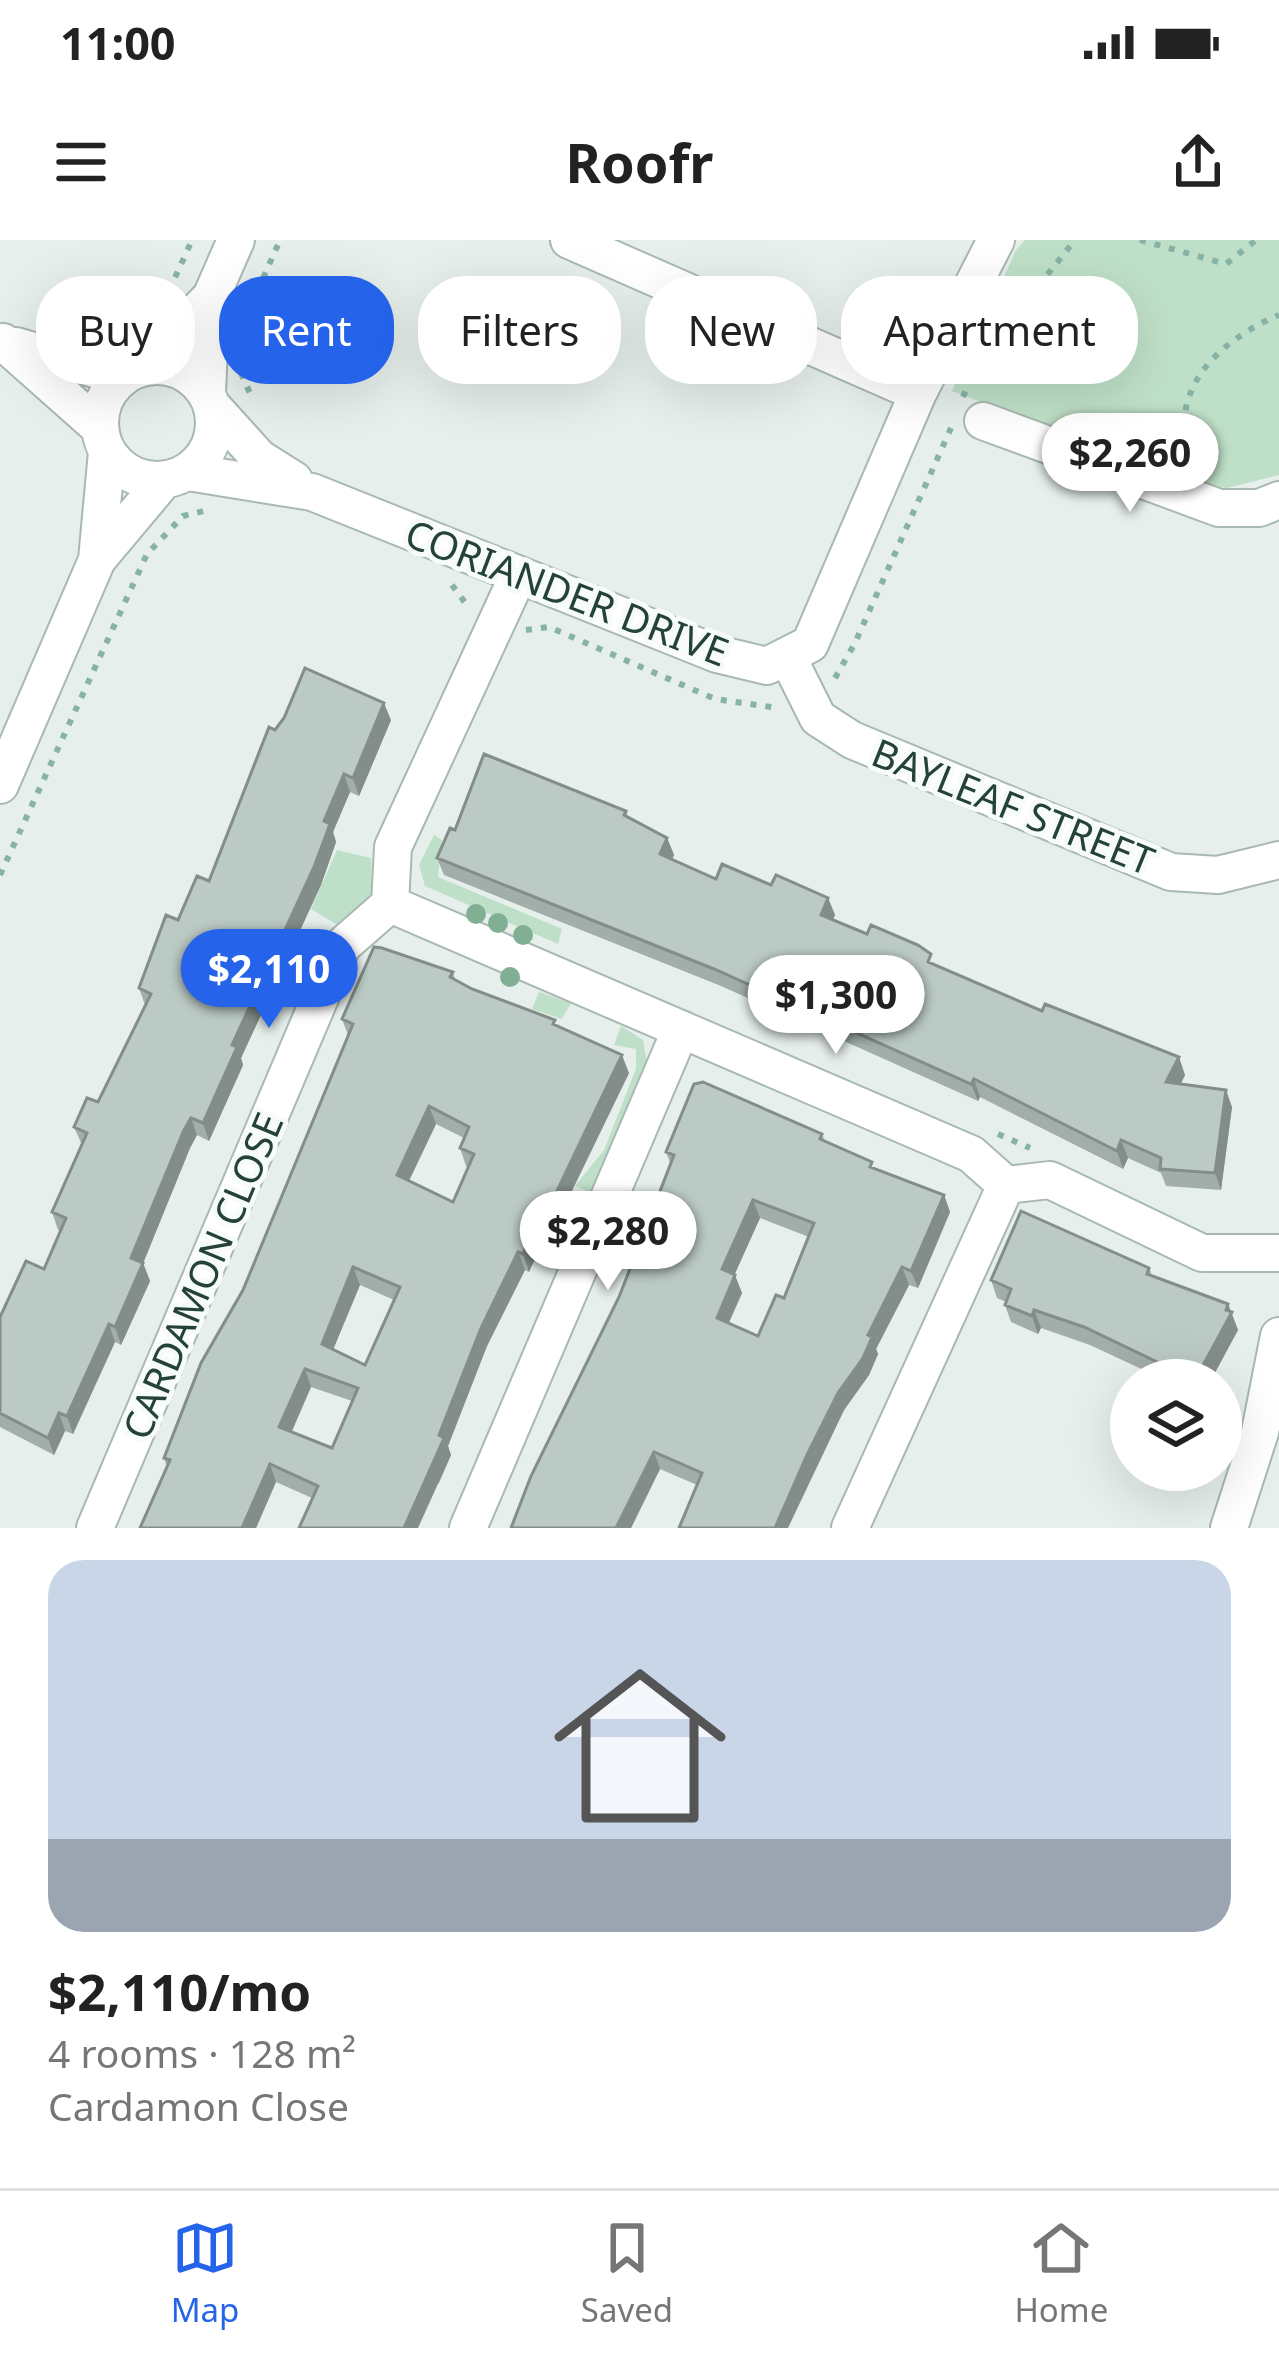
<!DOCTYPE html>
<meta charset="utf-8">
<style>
:root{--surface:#fff;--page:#f2f2f2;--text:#222;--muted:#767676;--line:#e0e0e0;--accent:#2563eb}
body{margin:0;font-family:"Noto Sans",sans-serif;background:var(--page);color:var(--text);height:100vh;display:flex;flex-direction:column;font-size:45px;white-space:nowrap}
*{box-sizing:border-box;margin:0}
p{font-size:39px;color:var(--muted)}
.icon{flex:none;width:66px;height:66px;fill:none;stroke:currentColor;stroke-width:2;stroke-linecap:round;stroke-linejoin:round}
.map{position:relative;height:1288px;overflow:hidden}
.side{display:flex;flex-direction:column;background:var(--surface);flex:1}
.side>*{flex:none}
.hud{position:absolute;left:36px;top:36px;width:1209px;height:108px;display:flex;gap:24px}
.buttons{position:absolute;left:1110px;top:1119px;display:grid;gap:24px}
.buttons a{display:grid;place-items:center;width:132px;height:132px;border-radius:50%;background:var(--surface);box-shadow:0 12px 48px #0002;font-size:60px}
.price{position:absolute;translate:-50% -102px;padding:0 27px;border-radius:42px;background:#fff;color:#222;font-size:39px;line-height:78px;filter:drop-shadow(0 3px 6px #0008)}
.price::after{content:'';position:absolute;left:50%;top:72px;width:36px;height:27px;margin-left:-18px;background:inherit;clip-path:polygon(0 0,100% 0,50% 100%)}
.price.current{background:var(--accent);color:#fff}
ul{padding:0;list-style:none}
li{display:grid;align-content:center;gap:24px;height:636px;padding:0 48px}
li span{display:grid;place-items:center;height:372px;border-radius:36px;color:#555}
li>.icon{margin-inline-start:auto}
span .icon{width:216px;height:216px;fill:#fffc;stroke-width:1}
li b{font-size:51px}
.tag{padding:0 42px;border-radius:48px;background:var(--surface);box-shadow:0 12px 48px #0002;font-size:42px;line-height:108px}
.tag.current{background:var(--accent);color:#fff}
.status{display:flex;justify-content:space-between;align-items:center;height:84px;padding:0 60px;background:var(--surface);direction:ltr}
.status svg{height:33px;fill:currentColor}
header{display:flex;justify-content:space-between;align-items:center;height:156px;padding:0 48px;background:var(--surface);font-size:54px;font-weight:700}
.tabs{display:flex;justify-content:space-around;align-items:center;height:168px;border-top:3px solid var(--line);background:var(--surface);font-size:33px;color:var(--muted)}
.tabs a{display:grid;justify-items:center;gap:6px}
.tabs .current{color:var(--accent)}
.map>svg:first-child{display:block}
.green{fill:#bfe0c8}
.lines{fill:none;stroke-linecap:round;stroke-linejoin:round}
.minor-casing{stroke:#a8b8b2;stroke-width:40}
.path{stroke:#86b3a5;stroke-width:6;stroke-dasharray:6 9;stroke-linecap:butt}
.minor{stroke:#fff;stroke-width:36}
.tree{fill:#80af93}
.wall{fill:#a1aea9;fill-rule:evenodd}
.shaded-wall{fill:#838d89}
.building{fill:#bbcac4;stroke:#838d89;stroke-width:3;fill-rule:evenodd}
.labels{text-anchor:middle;stroke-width:10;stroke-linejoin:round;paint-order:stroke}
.street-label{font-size:39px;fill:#24423a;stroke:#f7fbf9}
</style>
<div class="status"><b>11:00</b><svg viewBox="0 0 49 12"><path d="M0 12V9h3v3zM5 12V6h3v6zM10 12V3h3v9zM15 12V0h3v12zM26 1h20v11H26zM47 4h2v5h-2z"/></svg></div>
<header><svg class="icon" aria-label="menu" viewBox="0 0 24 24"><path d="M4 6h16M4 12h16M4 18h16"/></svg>Roofr<svg class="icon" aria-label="share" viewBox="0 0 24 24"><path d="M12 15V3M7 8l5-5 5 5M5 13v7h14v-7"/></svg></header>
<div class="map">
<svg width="1279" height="1288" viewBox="0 0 1279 1288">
<rect width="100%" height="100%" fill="#e6efeb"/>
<path class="green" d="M1025,0H1279V235L1227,248L1203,245L952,151L1016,10Z
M434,595L442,600L438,637L562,689L558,704L425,646L419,625Z
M337,610L371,618L372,657L339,686L311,669Z
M539,752L571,763L562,779L532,769Z
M621,786L643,800L650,841L596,955L575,946L604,910L636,829V809L614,805Z"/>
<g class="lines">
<g class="minor-casing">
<path id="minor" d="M569,0L918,153
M3,102L100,188
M16,106L122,137
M100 183a57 57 0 1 1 114 0a57 57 0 1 1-114 0Z
M142,128L211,57L236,0
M207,153L211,57
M213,167L259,218L294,240
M983,181L1219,268H1259L1279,260
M188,232L312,252L717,414L767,426L810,404L918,153L996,0
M97,320L107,212
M788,418L818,478L852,500L1171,632L1218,635L1279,620
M0,545L97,320L164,240
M390,664L971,914L1006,945L1050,940L1202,1013H1279
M95,1288L342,706L390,664L393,607L518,336
M468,1288L681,789
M850,1288L1006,945
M1229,1288L1260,1192L1279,1096"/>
</g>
<path class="path" d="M1140,0L1226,24L1256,0
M169,51L192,0
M245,79L280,0
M241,133L253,160
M963,157L980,119L1075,0
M1200,227C1196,217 1186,202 1185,192C1179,135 1233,94 1279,75
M452,345L469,368
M526,390L549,387L715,459L778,468
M835,438L855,403L951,188
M0,635L147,314L183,276L208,270
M998,894L1030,908"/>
<use href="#minor" class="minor"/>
</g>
<g class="tree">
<circle cx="476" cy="674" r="10"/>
<circle cx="498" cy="683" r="10"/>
<circle cx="523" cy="695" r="10"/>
<circle cx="510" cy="737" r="10"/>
</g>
<path class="wall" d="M391,480L359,556L350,552L333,592L336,602L321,645L241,818L243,825L209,901L197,895L190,908L143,1023L150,1041L121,1105L115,1102L73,1194L65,1191L54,1215L0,1187V1077L44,1029L61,991L58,990L52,972L82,905L74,887L98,862L145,765L139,748L178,680L209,641L275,490Z
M626,571L628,577L667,598L674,615L672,619L716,639L771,645L828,658L835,675L833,680L1185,835L1181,844L1232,867L1221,950L1166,946L1161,933L1128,918L1123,929L980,857L978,861L721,746L444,635L437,618L455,590Z
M453,732L455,740L557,786L629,833L551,994L547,992L529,1032L525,1030L487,1106L448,1206L451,1215L439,1243L312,1258L276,1242L256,1288H140L167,1227L164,1218L243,1050L348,795L342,779ZM436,884L464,898L460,908L466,926L468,927L453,962L409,941ZM360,1045L394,1060L365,1125L333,1109ZM311,1147L352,1161L332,1208L291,1192Z
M822,894L825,901L874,928L944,955L950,972L918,1048L909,1045L876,1109L878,1114L869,1135L844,1170L814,1232L697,1245L660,1229L631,1288L619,1057L671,925L666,912ZM760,978L809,997L784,1058L758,1096L729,1083L742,1053L734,1035Z
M1149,1028L1152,1035L1228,1064L1238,1090L1211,1140H1165L1090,1105L1041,1088L1038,1094L1011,1082L1005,1065L1006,1062L997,1058L991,1040Z"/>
<path class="shaded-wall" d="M384,463L391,480L359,556L353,538Z
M344,534L350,552L333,592L336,602L321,645L241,818L243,825L209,901L203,883L232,805Z
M667,598L674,615L666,632L660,614Z
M828,658L835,675L827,692L821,675Z
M622,815L629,833L551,994L545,976Z
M1179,817L1185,835L1173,859L1166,842Z
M974,839L980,857L978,861L971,844Z
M1226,850L1232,867L1221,950L1215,933Z
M429,866L436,884L403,953L397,935Z
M191,878L197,895L190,908L140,1031L143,1023L150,1041L121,1105L115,1087L131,1018L184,890Z
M1121,900L1128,918L1123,929L1117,911Z
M944,955L950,972L918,1048L911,1031Z
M753,960L760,978L729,1047L722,1029Z
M540,974L547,992L529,1032L523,1014Z
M518,1012L525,1030L487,1106L448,1206L451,1215L418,1288H404L481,1088Z
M353,1027L360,1045L328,1122L322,1104Z
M902,1027L909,1045L876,1109L878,1114L869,1135L844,1170L788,1288H775L807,1215Z
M735,1035L742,1053L723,1095L717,1078Z
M1228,1064L1238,1090L1211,1140H1195Z
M1034,1070L1041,1088L1038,1094L1032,1076Z
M109,1084L115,1102L73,1194L67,1176Z
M305,1129L311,1147L286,1205L279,1187Z
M59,1173L65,1191L54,1215L48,1198Z
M654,1212L660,1229L631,1288H616Z
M270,1224L276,1242L256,1288H242Z"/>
<path class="building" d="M305,428L384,463L353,538L344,534L324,581L330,584L314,627L232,805L237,807L203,883L191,878L184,890L131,1018L143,1023L115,1087L109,1084L67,1176L59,1173L48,1198L0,1173V1077L26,1021L44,1029L66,978L52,972L87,893L74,887L87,858L98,862L151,754L139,748L166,675L178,680L197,636L209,641L269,487L275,490L284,478Z
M484,514L626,571L624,575L667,598L660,614L716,639L722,624L771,645L776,635L828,658L821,675L867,694L871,685L918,705L931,714L928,722L1042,771L1045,764L1179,817L1166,842L1226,850L1215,933L1160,929L1161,918L1121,900L1117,911L974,839L971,844L714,729L437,618L450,588L455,590Z
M374,707L382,708L453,732L450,737L472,749L555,780L553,784L622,815L545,976L540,974L523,1014L518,1012L481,1088L439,1195L444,1198L404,1288H299L318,1246L270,1224L242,1288H140L170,1220L164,1218L201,1123L243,1050L353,784L342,779ZM429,866L469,887L460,908L474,914L453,962L397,935ZM353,1027L400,1047L365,1125L322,1104ZM305,1129L358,1148L332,1208L279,1187Z
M703,842L822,894L820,899L872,922L870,927L944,955L911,1031L902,1027L868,1095L872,1097L863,1118L838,1153L807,1215L775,1288H679L702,1233L654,1212L616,1288H511L531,1236L619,1057L674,915L666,912L694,844ZM753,960L814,983L784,1058L776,1055L758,1096L717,1078L735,1035L722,1029Z
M1021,971L1149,1028L1147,1034L1228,1064L1226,1070L1232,1072L1195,1140L1084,1087L1034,1070L1032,1076L1005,1065L1011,1049L991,1040Z"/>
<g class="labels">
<g class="street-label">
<text transform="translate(567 353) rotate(21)" y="14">CORIANDER DRIVE</text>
<text transform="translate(1013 567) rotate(22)" y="14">BAYLEAF STREET</text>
<text transform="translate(203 1036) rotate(-67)" y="14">CARDAMON CLOSE</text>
</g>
</g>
</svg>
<div class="buttons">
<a><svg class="icon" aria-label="layers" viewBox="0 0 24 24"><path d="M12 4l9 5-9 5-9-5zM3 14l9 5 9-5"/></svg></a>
</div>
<b class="price" style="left:1130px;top:275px">$2,260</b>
<b class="price current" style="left:269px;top:791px">$2,110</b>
<b class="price" style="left:836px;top:817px">$1,300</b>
<b class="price" style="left:608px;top:1053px">$2,280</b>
<div class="hud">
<a class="tag">Buy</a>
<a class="tag current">Rent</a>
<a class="tag">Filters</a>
<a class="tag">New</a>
<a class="tag">Apartment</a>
</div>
</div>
<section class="side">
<ul>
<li><span style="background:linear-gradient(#c9d6e8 75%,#9aa5b1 0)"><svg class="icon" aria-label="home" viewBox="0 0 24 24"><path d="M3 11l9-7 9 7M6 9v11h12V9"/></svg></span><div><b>$2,110/mo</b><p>4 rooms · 128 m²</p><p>Cardamon Close</p></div></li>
</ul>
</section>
<nav class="tabs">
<a class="current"><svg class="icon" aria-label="map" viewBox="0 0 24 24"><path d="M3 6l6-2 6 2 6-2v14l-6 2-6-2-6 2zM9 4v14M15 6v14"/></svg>Map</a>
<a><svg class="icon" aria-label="saved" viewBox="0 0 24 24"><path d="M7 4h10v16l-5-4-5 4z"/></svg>Saved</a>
<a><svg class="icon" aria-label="home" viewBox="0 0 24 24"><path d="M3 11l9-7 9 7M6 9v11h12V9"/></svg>Home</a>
</nav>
